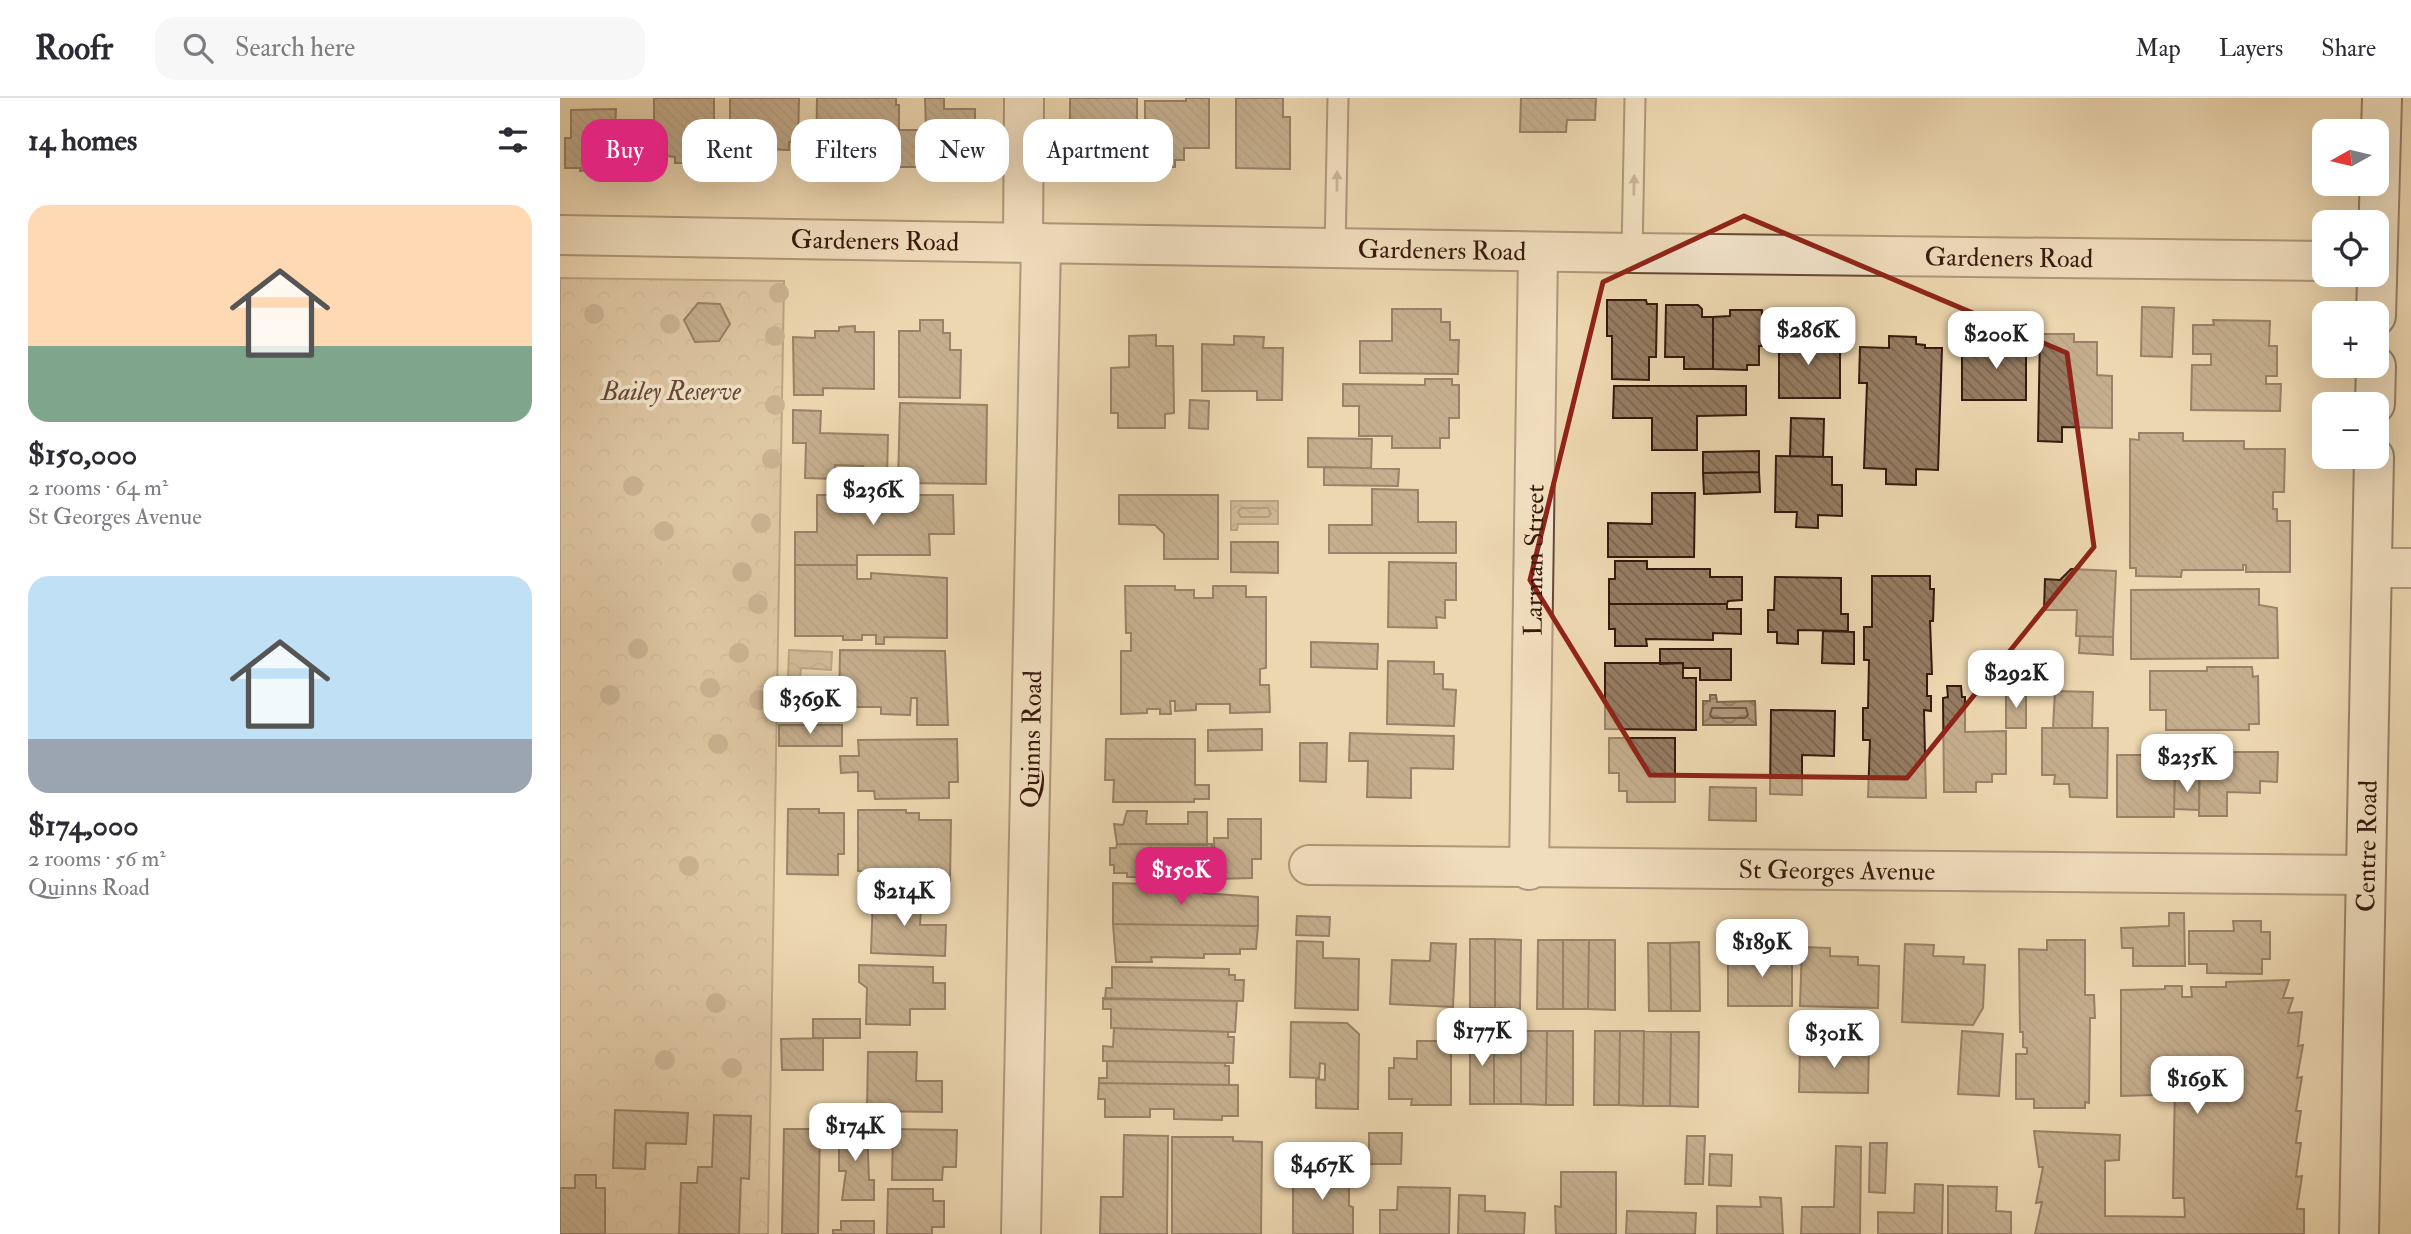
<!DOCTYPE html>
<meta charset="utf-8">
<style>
:root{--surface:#fff;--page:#f7f7f7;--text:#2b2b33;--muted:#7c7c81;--line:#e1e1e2;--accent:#db2777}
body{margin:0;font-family:"IM FELL Double Pica",serif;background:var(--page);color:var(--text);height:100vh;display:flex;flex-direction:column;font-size:26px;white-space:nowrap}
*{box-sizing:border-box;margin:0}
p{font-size:23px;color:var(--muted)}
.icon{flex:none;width:38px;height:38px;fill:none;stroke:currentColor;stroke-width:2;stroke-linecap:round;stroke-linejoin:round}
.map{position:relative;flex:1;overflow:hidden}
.panel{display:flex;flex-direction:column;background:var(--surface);width:560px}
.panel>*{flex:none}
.top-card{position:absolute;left:21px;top:21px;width:665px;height:63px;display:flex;gap:14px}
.needle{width:46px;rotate:262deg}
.controls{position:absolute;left:1752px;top:21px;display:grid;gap:14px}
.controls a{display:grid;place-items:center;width:77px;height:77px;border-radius:14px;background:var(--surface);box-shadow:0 7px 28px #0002;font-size:35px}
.price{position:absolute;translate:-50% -60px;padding:0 16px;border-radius:14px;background:#fff;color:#222;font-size:23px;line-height:46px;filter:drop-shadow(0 2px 4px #0008)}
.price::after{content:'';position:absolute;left:50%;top:42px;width:21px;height:16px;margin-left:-10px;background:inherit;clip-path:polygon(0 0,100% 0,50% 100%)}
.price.current{background:var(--accent);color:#fff}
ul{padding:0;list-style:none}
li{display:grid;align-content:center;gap:14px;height:371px;padding:0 28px}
li span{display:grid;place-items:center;height:217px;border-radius:21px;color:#555}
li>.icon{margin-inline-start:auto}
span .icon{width:126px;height:126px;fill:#fffc;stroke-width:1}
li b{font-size:30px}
h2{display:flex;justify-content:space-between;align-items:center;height:84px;padding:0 28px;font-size:30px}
.tag{padding:0 24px;border-radius:21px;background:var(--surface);box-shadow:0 7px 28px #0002;font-size:24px;line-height:63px}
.tag.current{background:var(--accent);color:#fff}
header{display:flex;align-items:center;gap:42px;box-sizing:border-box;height:98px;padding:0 35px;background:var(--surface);border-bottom:2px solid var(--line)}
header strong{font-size:33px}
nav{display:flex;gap:38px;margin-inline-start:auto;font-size:24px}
.search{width:490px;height:63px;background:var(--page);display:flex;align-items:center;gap:18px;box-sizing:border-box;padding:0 24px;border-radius:21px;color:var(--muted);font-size:26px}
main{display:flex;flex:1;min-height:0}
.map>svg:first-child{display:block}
.park{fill:url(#park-crowns);stroke:#826851;stroke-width:2}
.water{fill:url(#water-waves);stroke:#7f644e;stroke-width:2}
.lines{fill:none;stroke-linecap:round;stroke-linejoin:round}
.shore{stroke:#735844;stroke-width:2}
.building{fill:url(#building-back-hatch);stroke:#37190e;stroke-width:2}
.service-casing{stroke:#644836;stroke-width:23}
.minor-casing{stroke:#644836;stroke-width:42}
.secondary-casing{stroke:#37190e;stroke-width:42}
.service{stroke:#f3e5cc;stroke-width:19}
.minor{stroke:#f3e5cc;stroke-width:38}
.secondary{stroke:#f3e5cc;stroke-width:38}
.tree{fill:#a2886d}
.oneway{fill:#9e8976}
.marked{fill:none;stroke:#8f2418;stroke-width:5;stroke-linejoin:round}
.labels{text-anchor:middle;stroke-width:7;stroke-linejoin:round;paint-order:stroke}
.street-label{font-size:26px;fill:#37190e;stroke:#f3e5cc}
.park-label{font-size:26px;font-style:italic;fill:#644836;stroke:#f3e5cc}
</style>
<header>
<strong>Roofr</strong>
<div class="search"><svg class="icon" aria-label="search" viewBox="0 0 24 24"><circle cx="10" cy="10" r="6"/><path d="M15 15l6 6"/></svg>Search here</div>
<nav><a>Map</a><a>Layers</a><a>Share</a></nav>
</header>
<main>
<section class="panel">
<h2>14 homes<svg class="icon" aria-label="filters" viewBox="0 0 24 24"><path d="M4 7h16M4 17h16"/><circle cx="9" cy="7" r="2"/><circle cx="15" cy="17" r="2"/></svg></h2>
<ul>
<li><span style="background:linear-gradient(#ffd9b3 65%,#7fa58c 0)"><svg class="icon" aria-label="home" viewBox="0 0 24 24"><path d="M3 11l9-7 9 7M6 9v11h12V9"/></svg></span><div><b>$150,000</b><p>2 rooms · 64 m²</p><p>St Georges Avenue</p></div></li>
<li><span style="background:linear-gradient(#bfe0f5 75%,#9aa5b1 0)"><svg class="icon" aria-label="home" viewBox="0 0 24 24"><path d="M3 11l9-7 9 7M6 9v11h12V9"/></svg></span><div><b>$174,000</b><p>2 rooms · 56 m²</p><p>Quinns Road</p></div></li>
</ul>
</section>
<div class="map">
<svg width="1851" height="1136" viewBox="0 0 1851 1136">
<defs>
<pattern id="park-crowns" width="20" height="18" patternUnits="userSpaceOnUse" patternTransform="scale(1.75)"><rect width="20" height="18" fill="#ceb794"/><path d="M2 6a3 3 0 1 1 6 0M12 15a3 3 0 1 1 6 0" fill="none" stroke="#b29d7e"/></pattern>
<pattern id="water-waves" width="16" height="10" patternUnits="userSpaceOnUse" patternTransform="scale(1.75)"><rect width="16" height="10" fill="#af9679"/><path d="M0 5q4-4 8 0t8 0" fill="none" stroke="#8f7a62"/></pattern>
<pattern id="building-back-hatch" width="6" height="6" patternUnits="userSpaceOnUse" patternTransform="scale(1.75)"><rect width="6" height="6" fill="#967c62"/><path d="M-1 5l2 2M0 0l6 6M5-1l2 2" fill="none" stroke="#7b654f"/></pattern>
</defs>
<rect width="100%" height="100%" fill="#edd7b0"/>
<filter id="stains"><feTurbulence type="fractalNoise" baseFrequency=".00286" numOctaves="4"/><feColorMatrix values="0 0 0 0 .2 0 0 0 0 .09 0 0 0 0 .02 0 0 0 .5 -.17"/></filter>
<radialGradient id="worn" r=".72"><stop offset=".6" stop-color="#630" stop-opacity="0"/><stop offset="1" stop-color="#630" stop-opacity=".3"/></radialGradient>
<path class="park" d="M0,180L224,183L208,1136H0Z"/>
<path class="water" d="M718,403V426H678L677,432H671V403Z
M229,552L272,554L271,572L241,570L240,580L228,579Z
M1150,597H1156L1157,604L1195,603L1196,627H1143V603H1150Z"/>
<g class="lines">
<path class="shore" d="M681,410H708L711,416L708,419H681L678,414Z
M1152,610H1186L1188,617L1185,620H1153L1150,617Z"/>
</g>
<path class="building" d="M94,0H154V65H115V59L81,55V22H94Z
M170,0H239L238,44H229V52L202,51V62H170Z
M257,0H336V7H339V69H316V43H308V54L281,53V63L256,62Z
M365,0H384V11H415V69H339V32H366Z
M510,0H577V69H549V53H510Z
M626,0H649V50H624V62H615V69H585V3H626Z
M676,0H723V19H730V71L676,70Z
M961,0H1036L1035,22H1007L1006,34H960Z
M56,11L55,30H78L79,69L20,73L21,70H5V40H11V12Z
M1047,202H1086L1087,206H1097L1096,259H1089V282L1052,281V238H1047Z
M138,205L160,206L170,226L159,243L135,244L124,222Z
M1106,207H1138L1142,211V219H1153V271H1124V259H1105Z
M1582,209L1614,210L1612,259L1581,258Z
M832,211H881V224H890V242H899L898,276L800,275V243H832Z
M1170,212H1202V248H1199V267H1187V272L1153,271V219L1170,218Z
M360,222H383V235H390V252H401L400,300L339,299V233H360Z
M1653,222L1710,223L1709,248H1717V278H1706V286H1721L1720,313L1631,312L1632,267H1651V256H1633V227H1654Z
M295,228V234H314V291L263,290V297H234L233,239L255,240V233H279V229Z
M1219,235H1255L1254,245H1280V300H1219Z
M1480,236H1514V244H1537V277L1552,278V330L1502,329V344L1478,343Z
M596,237V248H613L614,315L605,316V330H558V315H551V270L569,269V238Z
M674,238L704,239L703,250H723L722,302H697V293H642V246L674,247Z
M1329,238L1356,239V246L1365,247V250H1382L1378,372L1356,371V387L1326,386V371L1304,370L1307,285H1299L1300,249L1329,250Z
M1435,238H1466V302H1402V255H1415V246H1435Z
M865,281H892V287H899V320H889V340H880V350H832V338H799V308H783V286L865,287Z
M1054,288H1186V317L1137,318V352H1092V320H1053Z
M630,302L649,303L648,331L629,330Z
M340,305L427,307L426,386L338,385Z
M233,312L261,313L260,335L328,337L327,379L303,378V368L275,367V381L245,380L246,345H233Z
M1231,320L1264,321L1263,359L1230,358Z
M1579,335H1623V343H1684V351H1725L1724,394H1713V411H1717V423H1730V474H1686V467H1683V472H1622L1621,479L1576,478V470H1570V341L1579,342Z
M748,340L812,341L811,370L748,369Z
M1199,353V374L1143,375V354Z
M1216,358L1272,359V387H1282V418L1258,417V430L1236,429L1237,414H1215Z
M764,369L839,371L838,388L764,387Z
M1199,374L1200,394L1144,396L1143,375Z
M812,391L858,392V424H896V455H769V427H812Z
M1092,395H1135L1134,459H1048V425L1092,426Z
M257,397H393L394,436H369L370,457H297V467H235V434H257Z
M559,397H658V461H604V436L595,427L559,426Z
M671,444H718V475L671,474Z
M1055,463H1087V471H1150V479H1182V502L1168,503L1167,506H1049V481H1055Z
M829,464L896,465V502H885V520L876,519L877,530L828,529Z
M235,467H297V481H311V475L387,480V540L324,539V546H316V537H302V542H283V538H235Z
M1511,471L1556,473L1553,539L1516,538L1517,512H1484L1485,481L1500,482Z
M1312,478H1370V491H1374L1373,523H1370L1372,576H1367V598H1371V613L1364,612L1366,700L1308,699L1310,642H1303V610H1308L1309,562H1304V529H1312Z
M1215,479L1281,480V516H1288V533L1238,532V546L1217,545V534H1208V512H1214Z
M565,488H615V492H634V500H653V488H686V499H706V570L700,571V587H709L710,614L670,615V606H636V612L615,613V603H610L611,616H600V611H587V615L561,616V553H571V535H566Z
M1699,491V507L1717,510L1718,560L1571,561V492Z
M1049,506H1167V511H1181V536L1153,535V542L1086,541L1087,548H1055V531H1049Z
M1263,533L1294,534V566L1262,565Z
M1520,538L1553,539V557L1519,555Z
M751,544L818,546L817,571L751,569Z
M1100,551H1171V582H1140V570H1123V565L1100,566Z
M280,552L385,553L388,627H357V600H351L350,617L321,616V609H279Z
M828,563L874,564V576H883V591L896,592L894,628L827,626Z
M1045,565H1123V580H1136V632L1045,631Z
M1647,569H1692L1693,579L1698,578L1699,626H1689V632H1606V612H1590V573H1647Z
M1387,588H1401L1402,599H1405V634L1446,633V676H1432V684H1416V694H1384L1383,600L1388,599Z
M1495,593L1533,594L1532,630H1493Z
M1446,594H1466V630H1446Z
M1211,612L1275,613L1274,658L1242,657V697L1210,696Z
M219,627H282V648H219Z
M1482,630H1548L1547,700L1510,699L1509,686H1494L1495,677H1482Z
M702,631V652L648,653V632Z
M790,635L894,638L893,671L851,670V700L807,699L808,663H789Z
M1049,640H1115V704H1067V693H1059V675H1049Z
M397,641L398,684H389V700L315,701L314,693H298V674L281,675L280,658H299L298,642Z
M546,641H635V687H649V701H634V704H553L554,682H545Z
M740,645H767L766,684L740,683Z
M1640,654H1718L1717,684L1700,683V695L1667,694V718H1639Z
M1557,657H1615L1614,719H1557Z
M1615,679L1639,680V712L1614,711Z
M1150,689L1196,690V723L1149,722Z
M228,711H259V715H284V756H278V777L227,776Z
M298,712H346V715H359V722H391L390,783H339V773H298Z
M567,713H587L586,726H628V714H647V747L557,746L554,726L563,727Z
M668,721H701V761H692V780L655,781L654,740H668Z
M557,746H652V786H624V769H610V785H587V779H567V775H554V767H550V750H556Z
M553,785L590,786L591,792L643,793V795L698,799V828L553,826Z
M313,797L362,798L360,827H386L385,858L311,855Z
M1609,815H1624L1625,868H1573V850H1562L1561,830L1609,828Z
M737,818L770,819L769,838L736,837Z
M1673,823H1701V834H1710V861H1702V876L1647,875V866H1629V833H1674Z
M553,826L698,828L696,851H680V856H644V860L591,859L592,864H556Z
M910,841H935V910H910Z
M935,841L961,842L960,911L935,910Z
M978,842H1003V911H977Z
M1003,842H1029L1028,911H1003Z
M1029,842H1055V912L1028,911Z
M1487,842H1525V897H1534L1535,920H1530L1529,1005L1525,1004V1010H1474V1001H1456V956H1467V950L1463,949V934H1460L1459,851L1487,852Z
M737,843L763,844V860L799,861L798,912L735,910Z
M1139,844L1140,913H1111L1110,845Z
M871,845L896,846L893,909L830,906L832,862L870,863Z
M1088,845H1110L1111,913H1089Z
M1206,846H1232V908H1168V861H1207Z
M1345,846L1374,847L1373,858L1404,859L1403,866L1425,867L1423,910L1413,927L1342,924Z
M1242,849L1270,850V858L1298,859V867L1319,868L1318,910L1240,908Z
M299,867L373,869V885H385V911H350V927L306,926L307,890L299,884Z
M552,869L669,871V877H675V882H684L683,903L545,901L546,890H552Z
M1729,882L1723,900H1733L1728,915L1742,914L1738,948L1743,947L1737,980L1742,979L1736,1013H1741L1736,1045H1741L1736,1079L1742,1078L1737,1111H1744V1136H1475L1482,1104L1476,1105L1483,1069H1479L1474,1033L1560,1037L1559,1062L1545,1063V1118L1625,1119L1624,1100H1613L1615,982L1593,983V997L1561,998V892L1605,891V888H1622V899H1632L1631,889H1666V884Z
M543,900L677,903L675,934L551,930V911H543Z
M253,921H300V940H253Z
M731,924L787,925L799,936L798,1011L756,1010V981L765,982V966L760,965L759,980L730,979Z
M554,930L668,934V939H674L673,965L543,963V948L553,949Z
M910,933H934V1006H910Z
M934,933H961V1006H934Z
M961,933H987L986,1007L961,1006Z
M987,933H1013V1007H986Z
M1035,933H1060L1059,1007H1034Z
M1060,933H1084L1083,1008L1059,1007Z
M1084,933L1111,934L1110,1008H1083Z
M1402,933L1443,936L1439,998L1398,996Z
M1111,934H1139L1138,1009L1110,1008Z
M263,940V972H222L221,941Z
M857,943H891V1007H851L852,1001H829V970H834V960L857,961Z
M1240,948L1309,949L1308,995L1239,994Z
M308,954H357L356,983H382V1014L307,1013Z
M547,963L665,965V968H669V987L539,985V980H547Z
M539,985L678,987V1018H662V1022L614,1021V1011H590V1019H545V1001H538Z
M55,1012L128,1015L126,1046L86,1045L85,1071L53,1070Z
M154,1017L191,1018L189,1081L181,1080L179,1136H119L121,1085H137L138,1069H152Z
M279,1028H307L309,1082H314V1102H282L286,1073H279Z
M224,1031H260L258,1136H222Z
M333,1031L397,1032L396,1069H383L382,1082H332Z
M809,1035H842L841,1066H809Z
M564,1037L608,1038L607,1136H540L541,1099H563Z
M1127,1038H1145L1143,1086H1125Z
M612,1039H673V1043L702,1044L701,1136H612Z
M1310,1045H1327L1325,1095L1309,1094Z
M1276,1048L1301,1049L1300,1136H1241L1242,1109H1274Z
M1150,1056L1172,1057L1171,1088L1149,1087Z
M733,1070H789V1108L793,1109V1136H733Z
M1001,1074H1056V1136H996L995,1108L1001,1109Z
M15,1077H36V1090H45V1136H0V1090H15Z
M1355,1086L1383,1087L1382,1136H1318V1114L1354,1115Z
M1388,1088L1437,1089L1436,1113L1451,1114V1136H1388Z
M838,1089L890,1090L889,1136H820V1112H837Z
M328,1091H373V1103H384V1129H372V1136H327Z
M899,1097L925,1098V1113L965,1115L964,1136H898Z
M1200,1099L1221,1100L1223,1136H1157V1108L1201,1109Z
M1067,1113L1136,1115L1135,1136H1066Z
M281,1123H314V1136H273V1132H281Z"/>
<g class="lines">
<g class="service-casing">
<path id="service" d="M775,151L778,0
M1072,155L1075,0"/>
</g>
<g class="minor-casing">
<g id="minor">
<path id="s1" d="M0,137L1072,155L1764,163"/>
<path d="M463,144L464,0"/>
<path d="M1812,470H1851"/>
<path id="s2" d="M749,767L1805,777"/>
<path id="s3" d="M969,772L978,154"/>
<path id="s4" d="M461,1136L481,145"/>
</g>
</g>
<g class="secondary-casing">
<g id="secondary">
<path d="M1816,218L1822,0"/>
<path d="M1815,306L1816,268"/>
<path id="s5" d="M1799,1136L1814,359"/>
</g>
</g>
<use href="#service" class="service"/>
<use href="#minor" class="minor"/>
<use href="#secondary" class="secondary"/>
</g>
<g class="tree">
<circle cx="219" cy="195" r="10"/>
<circle cx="34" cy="216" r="10"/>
<circle cx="110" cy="226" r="10"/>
<circle cx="215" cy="238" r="10"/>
<circle cx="215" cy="307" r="10"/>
<circle cx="212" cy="361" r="10"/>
<circle cx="73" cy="388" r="10"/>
<circle cx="201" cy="425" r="10"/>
<circle cx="104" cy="433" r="10"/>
<circle cx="182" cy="474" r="10"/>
<circle cx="198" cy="506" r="10"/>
<circle cx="78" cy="551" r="10"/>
<circle cx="179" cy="555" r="10"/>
<circle cx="150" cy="590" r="10"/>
<circle cx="50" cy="597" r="10"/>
<circle cx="199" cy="602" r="10"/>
<circle cx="158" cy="646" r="10"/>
<circle cx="129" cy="768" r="10"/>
<circle cx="156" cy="905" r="10"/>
<circle cx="105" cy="962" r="10"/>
<circle cx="172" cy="970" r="10"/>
</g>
<defs><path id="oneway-solid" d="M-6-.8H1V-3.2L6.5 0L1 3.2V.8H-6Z" transform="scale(1.75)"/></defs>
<g class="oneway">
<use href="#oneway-solid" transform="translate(777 83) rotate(-90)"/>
<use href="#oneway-solid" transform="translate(1074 87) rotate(-89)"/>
</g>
<path d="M0 0H1851V1136H0ZM1184,118L1507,255L1534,449L1347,680L1090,677L970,482L1043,184Z" fill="#edd7b0" fill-opacity=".55" fill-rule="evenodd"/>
<path class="marked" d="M1184,118L1507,255L1534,449L1347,680L1090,677L970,482L1043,184Z"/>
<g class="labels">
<g class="street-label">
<text dy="9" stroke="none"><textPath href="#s1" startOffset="315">Gardeners Road</textPath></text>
<text dy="9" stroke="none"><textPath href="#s1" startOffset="882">Gardeners Road</textPath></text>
<text dy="9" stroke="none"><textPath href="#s1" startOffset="1449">Gardeners Road</textPath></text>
<text dy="9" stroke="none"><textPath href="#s3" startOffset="310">Larman Street</textPath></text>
<text dy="9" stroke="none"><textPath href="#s4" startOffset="495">Quinns Road</textPath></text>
<text dy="9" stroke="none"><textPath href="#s5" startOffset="388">Centre Road</textPath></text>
<text dy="9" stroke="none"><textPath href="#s2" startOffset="528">St Georges Avenue</textPath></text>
</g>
<g class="park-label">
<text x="111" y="302">Bailey Reserve</text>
</g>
</g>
<rect width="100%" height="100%" filter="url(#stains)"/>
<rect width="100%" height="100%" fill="url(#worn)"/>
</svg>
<div class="controls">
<a><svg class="needle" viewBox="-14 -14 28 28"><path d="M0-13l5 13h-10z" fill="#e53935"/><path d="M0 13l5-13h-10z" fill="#7c7c81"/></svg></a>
<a><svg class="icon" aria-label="locate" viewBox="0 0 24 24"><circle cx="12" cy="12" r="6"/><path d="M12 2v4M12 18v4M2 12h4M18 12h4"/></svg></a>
<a>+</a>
<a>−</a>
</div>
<b class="price" style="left:1248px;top:269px">$286K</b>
<b class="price" style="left:1436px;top:273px">$200K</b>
<b class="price" style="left:313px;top:429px">$236K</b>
<b class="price" style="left:1456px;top:612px">$292K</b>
<b class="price" style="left:250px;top:638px">$369K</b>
<b class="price" style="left:1627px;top:696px">$235K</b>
<b class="price current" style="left:621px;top:809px">$150K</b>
<b class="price" style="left:344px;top:830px">$214K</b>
<b class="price" style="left:1202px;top:881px">$189K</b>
<b class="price" style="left:922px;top:970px">$177K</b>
<b class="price" style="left:1274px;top:972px">$301K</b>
<b class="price" style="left:1637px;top:1018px">$169K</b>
<b class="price" style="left:295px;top:1065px">$174K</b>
<b class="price" style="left:762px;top:1104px">$467K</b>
<div class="top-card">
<a class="tag current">Buy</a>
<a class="tag">Rent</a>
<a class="tag">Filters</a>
<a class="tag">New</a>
<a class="tag">Apartment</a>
</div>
</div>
</main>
